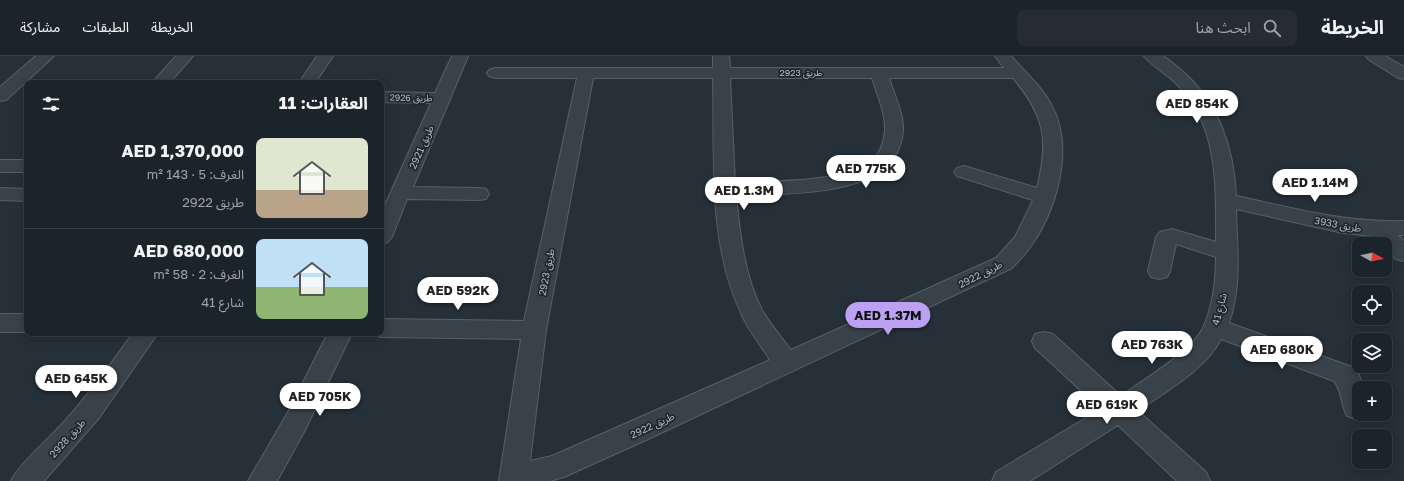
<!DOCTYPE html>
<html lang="ar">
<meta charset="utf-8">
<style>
:root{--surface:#1c242b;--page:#252c33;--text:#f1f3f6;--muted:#a0a4a9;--line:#3a4147;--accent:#bca0f2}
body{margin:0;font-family:"Golos Text","Noto Sans Arabic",sans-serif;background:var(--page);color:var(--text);direction:rtl;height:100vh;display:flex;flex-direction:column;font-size:15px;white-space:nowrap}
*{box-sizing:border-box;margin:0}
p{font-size:13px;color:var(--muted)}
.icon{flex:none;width:22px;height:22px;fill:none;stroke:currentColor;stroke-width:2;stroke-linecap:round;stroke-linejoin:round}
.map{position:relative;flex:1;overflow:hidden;direction:ltr}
.drawer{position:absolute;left:24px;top:24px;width:360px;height:256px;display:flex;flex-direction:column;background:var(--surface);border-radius:8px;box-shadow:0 2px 10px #0003,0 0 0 1px var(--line);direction:rtl}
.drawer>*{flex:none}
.needle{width:26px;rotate:98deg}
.tools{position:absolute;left:1352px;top:181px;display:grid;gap:8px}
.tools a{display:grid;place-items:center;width:40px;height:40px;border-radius:8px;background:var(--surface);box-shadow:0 2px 10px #0003,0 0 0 1px var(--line);font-size:20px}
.price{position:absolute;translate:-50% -34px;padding:0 9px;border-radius:14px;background:#fff;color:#222;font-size:13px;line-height:26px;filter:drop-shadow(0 1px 2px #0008)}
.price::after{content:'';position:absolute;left:50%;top:24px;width:12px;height:9px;margin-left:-6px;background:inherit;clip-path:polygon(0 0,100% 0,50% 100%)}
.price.active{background:var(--accent);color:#111}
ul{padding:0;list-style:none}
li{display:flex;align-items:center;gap:12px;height:100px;padding:0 16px}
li+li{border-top:1px solid var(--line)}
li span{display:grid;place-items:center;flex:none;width:112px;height:80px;border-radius:8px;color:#555}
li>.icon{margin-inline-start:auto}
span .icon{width:48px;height:48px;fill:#fffc;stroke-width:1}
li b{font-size:17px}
h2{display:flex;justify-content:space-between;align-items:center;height:48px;padding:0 16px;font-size:17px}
header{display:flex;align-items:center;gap:24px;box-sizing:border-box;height:56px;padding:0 20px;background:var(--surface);border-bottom:1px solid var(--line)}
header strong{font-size:19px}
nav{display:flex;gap:22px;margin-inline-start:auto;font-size:14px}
.search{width:280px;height:36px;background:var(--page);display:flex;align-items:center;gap:10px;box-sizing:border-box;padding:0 14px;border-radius:8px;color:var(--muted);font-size:15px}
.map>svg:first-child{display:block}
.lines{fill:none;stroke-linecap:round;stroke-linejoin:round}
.minor-casing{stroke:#576067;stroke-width:2}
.minor{fill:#394249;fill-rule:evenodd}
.labels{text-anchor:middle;stroke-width:3.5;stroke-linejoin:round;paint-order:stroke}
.far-street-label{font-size:9px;fill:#b4bdc5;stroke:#1e272e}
.street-label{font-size:10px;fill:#b4bdc5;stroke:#1e272e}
</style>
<header>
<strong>الخريطة</strong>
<div class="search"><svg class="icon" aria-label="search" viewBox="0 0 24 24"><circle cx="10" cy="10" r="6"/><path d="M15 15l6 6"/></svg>ابحث هنا</div>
<nav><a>الخريطة</a><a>الطبقات</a><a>مشاركة</a></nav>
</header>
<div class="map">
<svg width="1404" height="425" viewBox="0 0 1404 425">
<rect width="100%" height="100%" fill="#263039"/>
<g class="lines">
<g class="minor-casing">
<path id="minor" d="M36,0H54L6,44L0,45V31Z
M176,0H193L169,27H152Z
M317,0H333L315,27H299Z
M452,0H468L413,131L479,132L486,133L489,138L486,143L479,144L407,143L392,181L388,186L381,188V158L431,47L381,46V36L435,37Z
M713,0H729L730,12H1004L995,0H1011C1025,16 1042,31 1052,50C1075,94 1056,157 1028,194C1023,201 1017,206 1012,212L646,384L564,421L550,425H499L521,283L381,281L372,277H381V263L524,265L577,22H495L489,20L487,17L489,14L495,12H713ZM593,22H713C715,99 707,185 741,257C748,274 761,289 770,304L552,400L530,405L546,274ZM730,22H872C877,38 886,58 885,75C884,87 879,100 869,107C839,127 771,125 735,127ZM889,22H1013C1045,60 1049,84 1037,132L964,110L957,112L954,116L957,120L1033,144L1015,181L996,202L791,294C781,281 770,268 762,254C744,219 740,178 736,140C778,138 832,139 872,121C889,114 902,94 903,75C904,58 894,38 889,22Z
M1144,0C1149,0 1158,0 1163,0C1168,3 1175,9 1180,13C1218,45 1234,92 1236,140C1292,152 1346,167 1404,165V179H1398L1404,185V205L1396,203L1385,191V188H1382L1374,180L1343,177L1236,153C1237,191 1242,230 1229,267L1352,311L1359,319L1364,332H1359V358H1366L1356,363L1347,360C1341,349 1342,334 1334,325L1221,283C1205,314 1166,335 1138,355L1206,416L1210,425H1177L1118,369L1030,425H992L996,416L1101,353L1035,292L1032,285L1035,278L1044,276L1053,278L1121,340C1142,325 1193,294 1203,272C1213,250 1216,225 1216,201L1176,188L1170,215L1167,221L1159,223L1151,221L1148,215L1156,181L1160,176L1172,173L1216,186C1216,137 1219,83 1188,41C1182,33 1173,24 1165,18C1158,12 1149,7 1144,0Z
M1366,0H1385L1404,11V23L1398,22L1368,3Z
M0,104H27V116H0Z
M0,132L27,133V145L0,144Z
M0,258H27V276H0Z
M133,277H158L99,362L44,425H11C19,408 50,382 64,366C89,338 111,308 133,277Z
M328,277H352L305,374L277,425H248L287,358Z"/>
</g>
<use href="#minor" class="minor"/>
</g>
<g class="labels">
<g class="far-street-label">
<text x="801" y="20">طريق 2923</text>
<text transform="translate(411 42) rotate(1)" y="3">طريق 2926</text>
</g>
<g class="street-label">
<text transform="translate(421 91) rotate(-66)" y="4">طريق 2921</text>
<text transform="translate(1338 168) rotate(10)" y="4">طريق 3933</text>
<text transform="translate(546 216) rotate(-79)" y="4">طريق 2923</text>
<text transform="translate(980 218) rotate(-27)" y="4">طريق 2922</text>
<text transform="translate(1219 253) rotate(-75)" y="4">شارع 41</text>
<text transform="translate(652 369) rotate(-25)" y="4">طريق 2922</text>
<text transform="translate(67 382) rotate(-48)" y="4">طريق 2928</text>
</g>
</g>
</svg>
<div class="tools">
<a><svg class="needle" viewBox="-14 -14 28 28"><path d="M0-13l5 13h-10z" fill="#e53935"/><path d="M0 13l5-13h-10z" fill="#a0a4a9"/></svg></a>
<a><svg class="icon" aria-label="locate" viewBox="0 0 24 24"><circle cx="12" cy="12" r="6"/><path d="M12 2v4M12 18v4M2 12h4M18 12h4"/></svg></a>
<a><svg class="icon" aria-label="layers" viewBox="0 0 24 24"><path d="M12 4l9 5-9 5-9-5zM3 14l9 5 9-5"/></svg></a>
<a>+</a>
<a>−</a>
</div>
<b class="price" style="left:1197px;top:68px">AED 854K</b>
<b class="price" style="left:866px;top:133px">AED 775K</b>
<b class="price" style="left:1315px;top:147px">AED 1.14M</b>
<b class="price" style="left:744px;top:155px">AED 1.3M</b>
<b class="price" style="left:458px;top:255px">AED 592K</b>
<b class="price active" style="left:888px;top:280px">AED 1.37M</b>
<b class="price" style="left:1152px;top:309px">AED 763K</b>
<b class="price" style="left:1282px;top:314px">AED 680K</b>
<b class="price" style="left:76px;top:343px">AED 645K</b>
<b class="price" style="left:320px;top:361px">AED 705K</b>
<b class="price" style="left:1107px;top:369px">AED 619K</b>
<section class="drawer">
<h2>العقارات: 11<svg class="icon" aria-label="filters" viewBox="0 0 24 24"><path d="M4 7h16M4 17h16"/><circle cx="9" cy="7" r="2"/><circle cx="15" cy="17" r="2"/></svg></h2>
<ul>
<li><span style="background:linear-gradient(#dfe7d0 65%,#b9a48a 0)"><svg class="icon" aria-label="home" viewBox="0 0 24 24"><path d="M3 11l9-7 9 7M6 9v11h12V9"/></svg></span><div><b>AED 1,370,000</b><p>الغرف: 5 · 143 m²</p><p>طريق 2922</p></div></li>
<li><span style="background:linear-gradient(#bfe0f5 60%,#8fb573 0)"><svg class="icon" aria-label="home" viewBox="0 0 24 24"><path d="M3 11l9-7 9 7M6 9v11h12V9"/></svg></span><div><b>AED 680,000</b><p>الغرف: 2 · 58 m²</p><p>شارع 41</p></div></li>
</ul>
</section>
</div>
